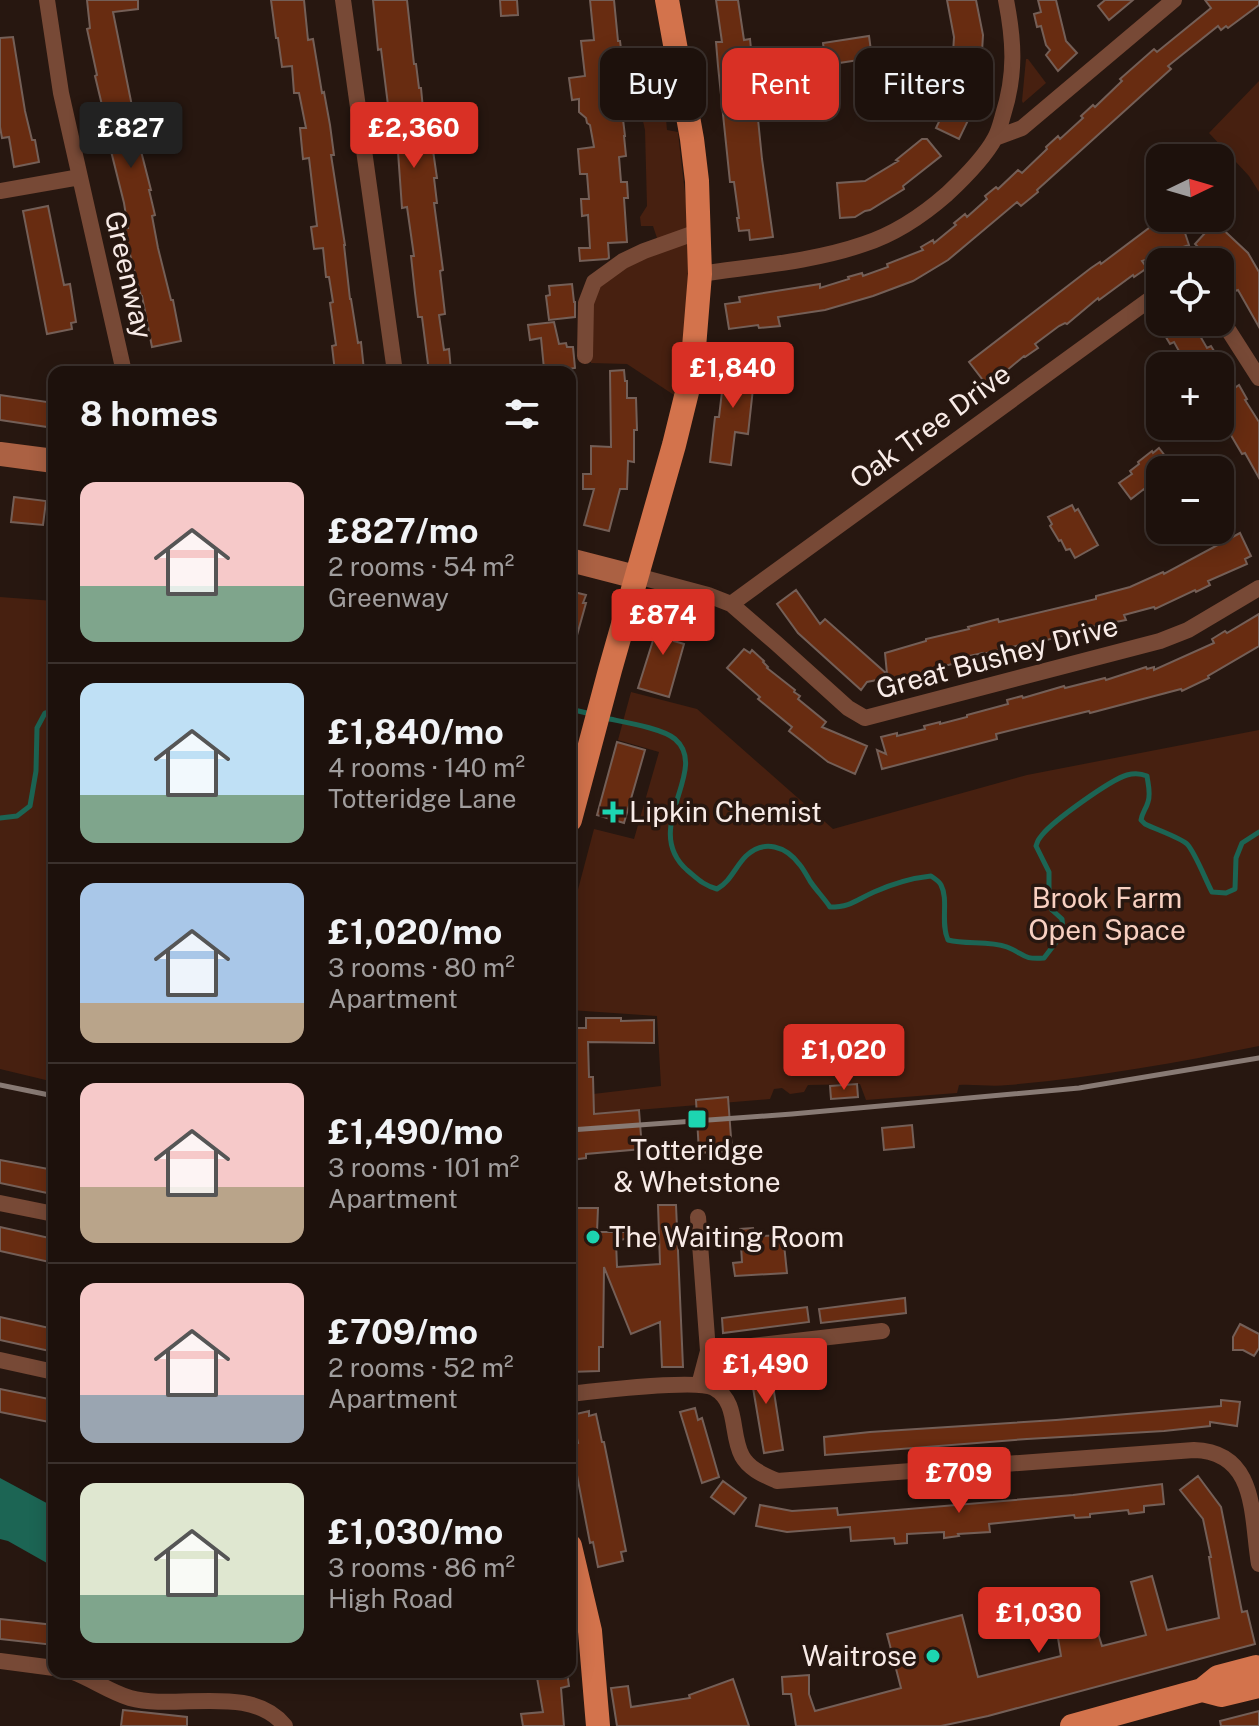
<!DOCTYPE html>
<meta charset="utf-8">
<style>
:root{--surface:#1d110c;--page:#251a15;--text:#f1f3f6;--muted:#a09d9d;--line:#3b312d;--accent:#d93025}
body{margin:0;font-family:"Public Sans",sans-serif;background:var(--page);color:var(--text);height:100vh;display:flex;flex-direction:column;font-size:30px;white-space:nowrap}
*{box-sizing:border-box;margin:0}
p{font-size:26px;color:var(--muted)}
.icon{flex:none;width:44px;height:44px;fill:none;stroke:currentColor;stroke-width:2;stroke-linecap:round;stroke-linejoin:round}
.map{position:relative;flex:1;overflow:hidden}
.sheet{position:absolute;left:48px;top:366px;width:528px;height:1312px;display:flex;flex-direction:column;background:var(--surface);border-radius:16px;box-shadow:0 4px 20px #0003,0 0 0 2px var(--line)}
.sheet>*{flex:none}
.banner{position:absolute;left:600px;top:48px;width:538px;height:72px;display:flex;gap:16px}
.needle{width:52px;rotate:85deg}
.buttons{position:absolute;left:1146px;top:144px;display:grid;gap:16px}
.buttons a{display:grid;place-items:center;width:88px;height:88px;border-radius:16px;background:var(--surface);box-shadow:0 4px 20px #0003,0 0 0 2px var(--line);font-size:40px}
.price{position:absolute;translate:-50% -68px;padding:0 18px;border-radius:8px;background:var(--accent);color:#fff;font-size:26px;line-height:52px;filter:drop-shadow(0 2px 4px #0008)}
.price::after{content:'';position:absolute;left:50%;top:48px;width:24px;height:18px;margin-left:-12px;background:inherit;clip-path:polygon(0 0,100% 0,50% 100%)}
.price.current{background:#222;color:#fff}
ul{padding:0;list-style:none}
li{display:flex;align-items:center;gap:24px;height:200px;padding:0 32px}
li+li{border-top:2px solid var(--line)}
li span{display:grid;place-items:center;flex:none;width:224px;height:160px;border-radius:16px;color:#555}
li>.icon{margin-inline-start:auto}
span .icon{width:96px;height:96px;fill:#fffc;stroke-width:1}
li b{font-size:34px}
h2{display:flex;justify-content:space-between;align-items:center;height:96px;padding:0 32px;font-size:34px}
.tag{padding:0 28px;border-radius:16px;background:var(--surface);box-shadow:0 4px 20px #0003,0 0 0 2px var(--line);font-size:28px;line-height:72px}
.tag.current{background:var(--accent);color:#fff}
.map>svg:first-child{display:block}
.green{fill:#472010}
.water{fill:#1c6554}
.lines{fill:none;stroke-linecap:round;stroke-linejoin:round}
.stream{stroke:#1c6554;stroke-width:5}
.building{fill:#682c11;stroke:#745f57;stroke-width:2}
.street{stroke:#774936;stroke-width:16}
.secondary{stroke:#ab6143;stroke-width:24}
.primary{stroke:#d3734c;stroke-width:24}
.rail{stroke:#887a74;stroke-width:5}
.poi-dot{fill:#1dd5b1;stroke:#271710;stroke-width:3}
.labels{text-anchor:middle;stroke-width:7;stroke-linejoin:round;paint-order:stroke}
.street-label{font-size:28px;fill:#f8ebe7;stroke:#271710}
.poi-label{font-size:28px;fill:#f8ebe7;stroke:#271710;text-anchor:start}
.park-label{font-size:28px;fill:#f8d0c1;stroke:#271710}
</style>
<div class="map">
<svg width="1259" height="1726" viewBox="0 0 1259 1726">
<rect width="100%" height="100%" fill="#271710"/>
<path class="green" d="M1026,59H1028L1046,83L1023,103L1022,101Z
M1259,81V192L1249,176L1209,133Z
M663,86L667,130L678,132C683,182 692,234 691,285C689,322 681,359 674,395L627,364L591,363V304L600,287L657,238L653,226H641L640,217L647,206L645,130L636,90Z
M0,597L54,601V1082L0,1069Z
M631,692L697,709L833,829L1027,775L1259,730V1046C1176,1063 1092,1078 1008,1085C992,1087 975,1084 959,1085L957,1093L866,1100L860,1084L808,1085L804,1092L790,1094L782,1088L774,1089L770,1099L577,1115L576,1096L661,1086L657,1016L570,1010L571,916L594,829L634,839L659,752L618,740Z"/>
<path class="water" d="M0,1478L54,1507V1567L8,1541L0,1539Z"/>
<g class="lines">
<path class="stream" d="M570,709L591,714
M605,718C623,722 662,728 675,739C711,770 640,828 687,870C698,879 703,885 717,889C731,881 735,867 746,856C764,839 786,846 800,865C804,870 807,876 810,881C816,890 824,898 830,907C851,907 856,900 874,892C892,884 912,878 931,876C934,878 940,882 941,885C949,900 940,923 948,940C966,945 989,940 1007,947C1025,954 1022,960 1044,958L1057,941L1063,930L1062,919L1052,910L1049,899V872L1036,846C1038,840 1038,840 1042,835C1053,821 1110,780 1127,775C1134,773 1140,773 1147,776C1148,784 1151,793 1148,802C1146,809 1142,813 1141,820L1145,824C1155,829 1181,838 1187,844C1195,852 1206,881 1212,892L1226,893L1235,889L1236,858L1242,843L1259,832
M0,818L17,816L30,806L36,771L37,728L45,713L54,710"/>
</g>
<path class="building" d="M87,0H138V9L113,12L134,116H132L151,190H149L155,215L152,216L158,248L171,300H173L181,341L152,347L142,296H141L128,247L125,228H128L124,203L105,127L107,126L95,76L97,75L87,29L90,28Z
M271,0H304L308,40L313,39L322,93L324,92L330,125L334,155H331L345,245H344L350,299H351L358,343L361,342L364,370L335,372L332,346L336,345L330,303L333,302L329,277H326L323,248L314,249L311,227L317,226L309,158L303,159L300,128H306L299,93H294L292,66L282,67L278,38H276Z
M373,0H407L414,64H416L419,88H421L423,109H427L437,178H434L437,203H434L443,270L440,271L445,314L439,315L444,350L449,349L451,371L429,372L422,317H418L415,293L411,256H414L407,207L402,208L398,152L388,105L381,49L378,50Z
M500,0H517L518,15L501,16Z
M590,0H614L618,41H620L623,64H620L624,93L620,94L625,136H624L626,156L619,157L621,182H627L628,198H624L627,242L608,243L609,258L607,259L580,261L579,248H590L588,215L582,216L581,199H589L587,174H580L578,149L594,147L590,125L587,123L586,118L579,112V99L572,100L569,78L585,76L581,41L594,40Z
M716,0H738L744,40L750,39L762,159L773,237L750,240L749,230L739,231L737,218H739L734,182H730L718,66L716,42H722Z
M947,0H976L983,35L980,86L951,85L954,37Z
M1038,0H1056L1066,41L1077,53L1058,71L1046,55L1050,50L1046,45L1041,26L1037,27L1034,14L1041,12Z
M1105,0H1133L1109,20L1098,6Z
M1205,0H1259V5L1228,28L1226,26L1221,30L1218,26L1168,66L1171,69L1037,190L1038,192L1021,206L1017,202L948,260L913,281L873,296L825,310L778,317L780,326L759,328L758,325L729,329L725,304L740,302L739,297L820,284V288L849,279L848,277L862,273L863,276L888,267L887,264L923,250L921,247L933,240L934,243L956,225L954,223L965,214L967,217L987,199L985,196L996,187L998,189L1018,170L1022,173L1047,149L1046,147L1058,136L1060,139L1083,118L1081,116L1093,105L1095,107L1122,81L1120,79L1154,49L1157,52L1211,8Z
M869,36L872,58L826,65L823,43Z
M13,37L25,111L32,140H35L39,162L14,167L9,137L2,138L0,127V38Z
M952,94L975,106L959,139L936,128Z
M922,139H927L941,156L903,186L904,189L870,210L865,211L855,217L840,218L837,183L865,181L898,161L896,160Z
M48,206L64,285L70,284L76,322L71,323L72,329L47,334L23,211Z
M1174,218H1180L1189,245L1142,261L1147,268L1134,277L1133,275L1099,300L1098,298L1067,324L1065,323L1059,326L1035,344L1038,348L1025,357L1024,356L993,382L991,380L986,384L969,362L1091,268L1100,262L1101,264L1153,225Z
M1215,222L1248,253L1259,272V327L1238,290L1235,291L1220,265V262L1215,256L1211,260L1195,244Z
M572,284L574,302H575V317L549,320L546,296L550,295L549,286Z
M554,322L559,344L566,343L567,347H573L575,368L568,369V371L553,372V368L544,369L541,338L530,340L528,325Z
M1157,322H1192L1207,348L1211,346L1219,359L1217,361L1231,382L1232,381L1236,387L1239,385L1247,399L1245,400L1259,422V478L1245,453L1242,454L1232,437L1227,428L1229,427L1220,412L1225,408L1220,400V366H1195L1190,358L1185,362L1174,342L1170,344Z
M736,359L756,361L748,434L735,432L731,465L710,462L715,417H719L723,383H726L728,366L735,367Z
M624,370L625,381H627V398H636L637,430H634V462L628,461L627,489H620L609,531L584,525L594,489H583V474H591V446L611,447L610,371Z
M0,395L54,403V428L0,420Z
M1159,448L1176,470H1160V485L1152,491L1149,487L1145,491L1144,489L1131,499L1119,483L1132,474L1130,471L1139,464L1138,462L1152,451L1153,453Z
M14,497L46,501L43,525L11,522Z
M1072,505L1075,511L1078,509L1098,545L1075,558L1070,549L1066,550L1061,540L1059,541L1050,526L1052,524L1048,517Z
M1240,533L1251,556L1245,559L1247,564L1208,581L1210,585L1196,592L1195,590L1155,609L1154,607L1124,615L1126,620L1085,628V632L1079,634L1070,636L1069,634L1028,645V643L983,654V653L955,659L956,663L925,671L926,673L893,681L892,677L867,682L861,690L798,633L777,604L796,590L820,624L825,619L887,674L885,653L926,641V639L969,629L968,627L998,619L999,622L1096,599V596L1130,587L1163,572L1164,574Z
M570,591L586,595L583,603H586L574,646H570Z
M662,612L682,618L674,641L684,644L669,697L638,688Z
M1259,614V646L1208,676L1209,678L1182,691L1181,689L1090,713L1089,711L996,734L997,739L882,769L877,750L886,754L881,737L897,733V736L925,729L924,726L940,722V724L967,717V715L1008,704L1007,700L1022,696L1023,698L1064,686L1065,688L1105,678L1106,680L1146,667L1147,669L1154,667V670L1214,643L1212,639L1225,631L1227,633Z
M744,649L750,653L752,650L764,661L763,662L768,667L767,668L795,690L794,692L800,696L798,699L826,722L822,727L867,746L855,774L828,762L789,731L792,727L758,699L760,697L727,668Z
M617,742L645,750L624,823L597,815Z
M586,1018H621V1021L654,1020V1043L588,1042L589,1077H593L594,1114L639,1110L642,1149L586,1154V1158L570,1160V1028H586Z
M857,1084L858,1097L831,1099L830,1086Z
M728,1097L732,1151L699,1153L696,1100Z
M912,1125L914,1147L884,1150L882,1128Z
M0,1160L54,1170L52,1194L0,1183Z
M658,1205H676L683,1367H662L660,1322L631,1334L604,1267L603,1347H599V1371L570,1372V1208H598L597,1232H628L629,1238L616,1241L617,1267L660,1264Z
M0,1227L54,1239V1263L0,1251Z
M753,1228L754,1233H762V1236L783,1235L787,1273L735,1276L733,1263L742,1262L740,1229Z
M905,1298L906,1313L821,1323L819,1309Z
M807,1307L809,1322L723,1333L722,1318Z
M0,1317L54,1329V1352L0,1340Z
M1240,1324L1259,1334V1348L1254,1356L1243,1350H1233V1337Z
M769,1360L783,1450L764,1453L749,1364Z
M0,1389L54,1400V1423L0,1412Z
M1221,1400L1240,1402L1237,1426L1210,1422V1426L1164,1431L1027,1439L825,1455L824,1437L870,1432L1056,1420L1221,1406Z
M695,1408L698,1420L702,1418L719,1477L702,1483L680,1412Z
M589,1411V1416L596,1414L602,1442H604L626,1551L621,1552L623,1561L598,1567L593,1542L590,1543L571,1444L578,1443L572,1415Z
M1198,1476L1221,1507L1242,1612L1247,1611L1255,1644L988,1716L941,1726H796L791,1694H783L782,1677L809,1675V1694L815,1711L901,1688L887,1634L962,1615L978,1677L1061,1656L1056,1626L1094,1620L1102,1646L1146,1635L1131,1582L1152,1576L1167,1630L1219,1618L1209,1557H1211L1203,1519L1180,1490Z
M723,1481L746,1498L734,1514L711,1497Z
M1162,1484L1164,1504L1144,1506V1512L1129,1514L1128,1510L1090,1514V1517L1075,1518L1074,1515L989,1524L990,1532L958,1534L959,1536L944,1538V1532L907,1534V1543L895,1544L894,1538L851,1541L850,1527L787,1532L756,1526L760,1505L792,1511L837,1508L838,1515L1073,1495Z
M0,1619L54,1625V1645L0,1639Z
M536,1672H567L569,1686L561,1688L564,1726H523L521,1714L543,1712Z
M733,1679L749,1726H617L611,1688L628,1686L631,1707L690,1698L689,1695Z
M123,1710L187,1717V1726H121Z
M1259,1711V1726H1221L1220,1721Z"/>
<g class="lines">
<path class="street" d="M47,0L61,93L124,372
M343,0L395,372
M995,138L1022,128L1174,0
M0,191L80,177
M700,274C754,266 812,262 864,244C895,234 922,216 947,194C963,179 985,157 995,138C999,131 1001,122 1003,115C1016,74 1014,41 1006,0
M1220,317L1259,378
M585,356L586,303L594,282L623,261L644,251L700,231
M637,576L708,595L731,604L776,643L848,708L865,718L1160,641L1188,630L1259,588
M731,604L1160,292
M0,1203L54,1214
M698,1217L708,1351L699,1385
M708,1351L882,1331
M0,1360L54,1372
M570,1394C595,1391 697,1379 714,1388C739,1402 730,1434 742,1456C749,1469 764,1475 777,1481L1194,1450C1258,1452 1251,1517 1259,1564
M0,1661L54,1668
M73,1672C92,1679 110,1692 130,1698C177,1711 251,1683 285,1726"/>
<path class="secondary" d="M0,454L54,461
M570,560L636,577"/>
<path class="primary" d="M570,820L610,670L674,445L692,372L700,274L697,181L692,139L667,0
M570,1546L590,1631L598,1726
M1202,1690L1221,1695L1259,1686
M1072,1726L1202,1690L1218,1677L1256,1667L1259,1668"/>
<path class="rail" d="M0,1085L54,1096
M570,1130L792,1114L1079,1088L1259,1058"/>
</g>
<g class="poi-dot">
<path d="M609 800h8v8h8v8h-8v8h-8v-8h-8v-8h8z"/>
<rect x="687" y="1109" width="20" height="20" rx="4"/>
<circle cx="593" cy="1237" r="8"/>
<circle cx="933" cy="1656" r="8"/>
</g>
<g class="labels">
<g class="street-label">
<text transform="translate(129 275) rotate(77)" y="10">Greenway</text>
<text transform="translate(930 426) rotate(-36)" y="10">Oak Tree Drive</text>
<text transform="translate(997 657) rotate(-15)" y="10">Great Bushey Drive</text>
</g>
<g class="poi-label">
<text x="629" y="822">Lipkin Chemist</text>
<text x="697" y="1160" text-anchor="middle">Totteridge<tspan x="697" dy="32">&amp; Whetstone</tspan></text>
<text x="609" y="1247">The Waiting Room</text>
<text x="917" y="1666" text-anchor="end">Waitrose</text>
</g>
<g class="park-label">
<text x="1107" y="908">Brook Farm<tspan x="1107" dy="32">Open Space</tspan></text>
</g>
</g>
</svg>
<div class="buttons">
<a><svg class="needle" viewBox="-14 -14 28 28"><path d="M0-13l5 13h-10z" fill="#e53935"/><path d="M0 13l5-13h-10z" fill="#a09d9d"/></svg></a>
<a><svg class="icon" aria-label="locate" viewBox="0 0 24 24"><circle cx="12" cy="12" r="6"/><path d="M12 2v4M12 18v4M2 12h4M18 12h4"/></svg></a>
<a>+</a>
<a>−</a>
</div>
<b class="price current" style="left:131px;top:170px">£827</b>
<b class="price" style="left:414px;top:170px">£2,360</b>
<b class="price" style="left:733px;top:410px">£1,840</b>
<b class="price" style="left:663px;top:657px">£874</b>
<b class="price" style="left:844px;top:1092px">£1,020</b>
<b class="price" style="left:766px;top:1406px">£1,490</b>
<b class="price" style="left:959px;top:1515px">£709</b>
<b class="price" style="left:1039px;top:1655px">£1,030</b>
<div class="banner">
<a class="tag">Buy</a>
<a class="tag current">Rent</a>
<a class="tag">Filters</a>
</div>
<section class="sheet">
<h2>8 homes<svg class="icon" aria-label="filters" viewBox="0 0 24 24"><path d="M4 7h16M4 17h16"/><circle cx="9" cy="7" r="2"/><circle cx="15" cy="17" r="2"/></svg></h2>
<ul>
<li><span style="background:linear-gradient(#f6c9c9 65%,#7fa58c 0)"><svg class="icon" aria-label="home" viewBox="0 0 24 24"><path d="M3 11l9-7 9 7M6 9v11h12V9"/></svg></span><div><b>£827/mo</b><p>2 rooms · 54 m²</p><p>Greenway</p></div></li>
<li><span style="background:linear-gradient(#bfe0f5 70%,#7fa58c 0)"><svg class="icon" aria-label="home" viewBox="0 0 24 24"><path d="M3 11l9-7 9 7M6 9v11h12V9"/></svg></span><div><b>£1,840/mo</b><p>4 rooms · 140 m²</p><p>Totteridge Lane</p></div></li>
<li><span style="background:linear-gradient(#a9c7e8 75%,#b9a48a 0)"><svg class="icon" aria-label="home" viewBox="0 0 24 24"><path d="M3 11l9-7 9 7M6 9v11h12V9"/></svg></span><div><b>£1,020/mo</b><p>3 rooms · 80 m²</p><p>Apartment</p></div></li>
<li><span style="background:linear-gradient(#f6c9c9 65%,#b9a48a 0)"><svg class="icon" aria-label="home" viewBox="0 0 24 24"><path d="M3 11l9-7 9 7M6 9v11h12V9"/></svg></span><div><b>£1,490/mo</b><p>3 rooms · 101 m²</p><p>Apartment</p></div></li>
<li><span style="background:linear-gradient(#f6c9c9 70%,#9aa5b1 0)"><svg class="icon" aria-label="home" viewBox="0 0 24 24"><path d="M3 11l9-7 9 7M6 9v11h12V9"/></svg></span><div><b>£709/mo</b><p>2 rooms · 52 m²</p><p>Apartment</p></div></li>
<li><span style="background:linear-gradient(#dfe7d0 70%,#7fa58c 0)"><svg class="icon" aria-label="home" viewBox="0 0 24 24"><path d="M3 11l9-7 9 7M6 9v11h12V9"/></svg></span><div><b>£1,030/mo</b><p>3 rooms · 86 m²</p><p>High Road</p></div></li>
</ul>
</section>
</div>
